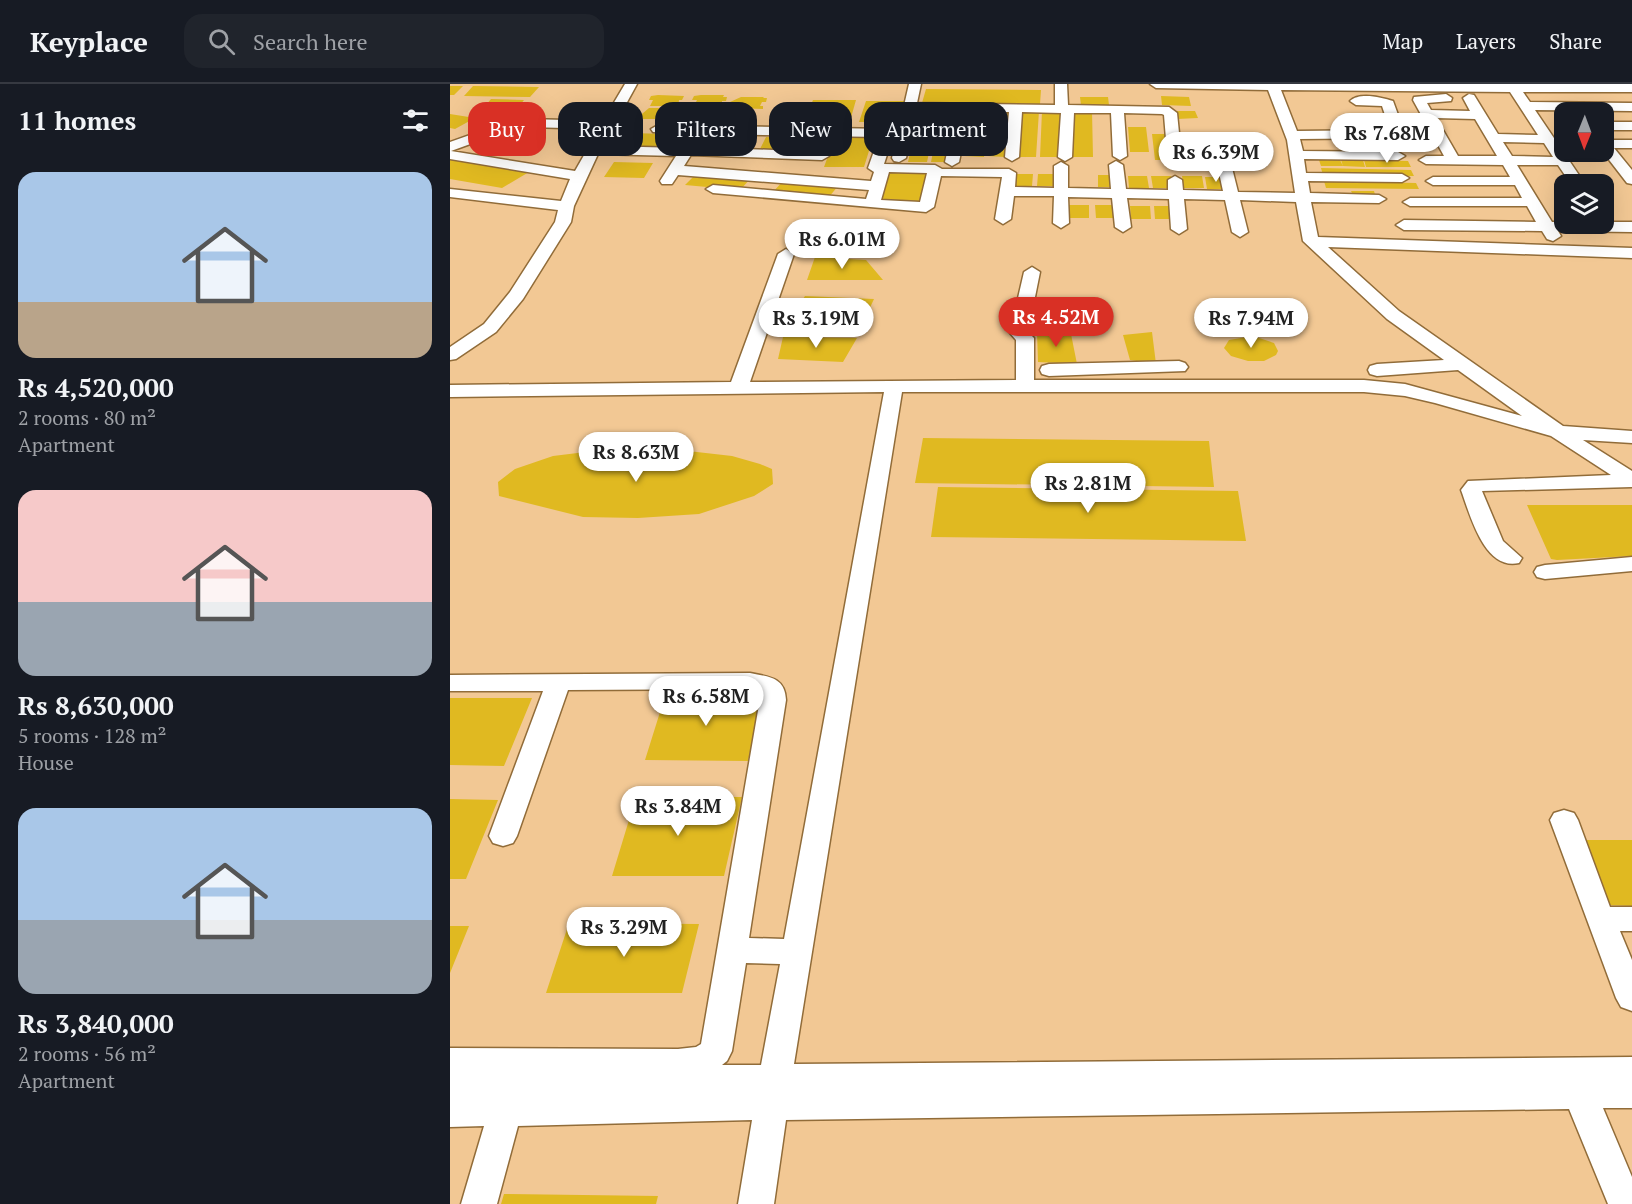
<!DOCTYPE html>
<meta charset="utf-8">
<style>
:root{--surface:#171b24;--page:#20242c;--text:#f1f3f6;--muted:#9ea1a6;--line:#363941;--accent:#d93025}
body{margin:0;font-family:"PT Serif",serif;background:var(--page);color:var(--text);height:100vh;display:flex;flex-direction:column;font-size:22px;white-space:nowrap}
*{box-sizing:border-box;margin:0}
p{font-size:20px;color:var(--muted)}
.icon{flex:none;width:33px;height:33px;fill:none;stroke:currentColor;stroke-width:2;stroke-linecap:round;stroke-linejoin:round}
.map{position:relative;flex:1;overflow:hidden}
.drawer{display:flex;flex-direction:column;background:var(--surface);width:450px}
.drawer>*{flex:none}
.banner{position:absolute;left:18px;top:18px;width:570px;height:54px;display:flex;gap:12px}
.needle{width:39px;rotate:181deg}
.controls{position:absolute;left:1104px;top:18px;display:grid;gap:12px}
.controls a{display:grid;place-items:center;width:60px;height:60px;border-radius:12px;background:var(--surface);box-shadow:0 6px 24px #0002;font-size:30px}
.price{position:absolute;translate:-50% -51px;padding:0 14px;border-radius:21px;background:#fff;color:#222;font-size:20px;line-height:39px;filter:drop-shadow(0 2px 3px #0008)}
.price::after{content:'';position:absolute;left:50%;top:36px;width:18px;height:14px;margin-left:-9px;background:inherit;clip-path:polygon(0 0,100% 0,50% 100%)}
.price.active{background:var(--accent);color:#fff}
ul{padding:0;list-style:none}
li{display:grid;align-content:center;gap:12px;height:318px;padding:0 18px}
li span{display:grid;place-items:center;height:186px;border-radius:18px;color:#555}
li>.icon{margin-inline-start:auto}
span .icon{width:108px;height:108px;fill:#fffc;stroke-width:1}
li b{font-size:26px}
h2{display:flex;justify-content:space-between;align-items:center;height:72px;padding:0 18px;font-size:26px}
.chip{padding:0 21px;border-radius:18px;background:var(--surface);box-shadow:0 6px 24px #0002;font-size:21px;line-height:54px}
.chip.active{background:var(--accent);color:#fff}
header{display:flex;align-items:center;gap:36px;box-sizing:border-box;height:84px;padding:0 30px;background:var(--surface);border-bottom:2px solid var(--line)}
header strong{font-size:28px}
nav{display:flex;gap:33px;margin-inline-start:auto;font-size:21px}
.search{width:420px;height:54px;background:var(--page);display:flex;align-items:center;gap:15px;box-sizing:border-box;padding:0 21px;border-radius:18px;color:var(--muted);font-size:22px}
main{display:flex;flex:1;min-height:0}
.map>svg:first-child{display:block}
.building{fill:#e0b921}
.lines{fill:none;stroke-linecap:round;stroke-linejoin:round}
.minor-casing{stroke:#916c39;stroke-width:3}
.minor{fill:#fff;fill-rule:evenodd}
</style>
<header>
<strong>Keyplace</strong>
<div class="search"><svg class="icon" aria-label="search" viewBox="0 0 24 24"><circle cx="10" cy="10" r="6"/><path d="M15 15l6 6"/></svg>Search here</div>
<nav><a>Map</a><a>Layers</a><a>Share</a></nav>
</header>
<main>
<section class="drawer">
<h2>11 homes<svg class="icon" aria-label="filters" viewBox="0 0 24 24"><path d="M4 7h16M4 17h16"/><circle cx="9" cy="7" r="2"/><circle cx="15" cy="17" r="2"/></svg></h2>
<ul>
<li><span style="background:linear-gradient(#a9c7e8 70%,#b9a48a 0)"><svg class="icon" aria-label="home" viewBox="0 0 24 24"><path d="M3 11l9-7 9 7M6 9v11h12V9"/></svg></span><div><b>Rs 4,520,000</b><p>2 rooms · 80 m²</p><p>Apartment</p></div></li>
<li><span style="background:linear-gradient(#f6c9c9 60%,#9aa5b1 0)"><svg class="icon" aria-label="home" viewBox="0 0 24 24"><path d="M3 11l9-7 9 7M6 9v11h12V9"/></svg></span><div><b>Rs 8,630,000</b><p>5 rooms · 128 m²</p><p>House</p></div></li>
<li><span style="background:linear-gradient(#a9c7e8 60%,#9aa5b1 0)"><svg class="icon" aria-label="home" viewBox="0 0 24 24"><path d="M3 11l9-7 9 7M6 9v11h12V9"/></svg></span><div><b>Rs 3,840,000</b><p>2 rooms · 56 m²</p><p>Apartment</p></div></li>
</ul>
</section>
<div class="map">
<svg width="1182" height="1120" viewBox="0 0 1182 1120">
<rect width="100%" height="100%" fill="#f2c894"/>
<path class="building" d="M0,2H13L4,11H0Z
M23,2L89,3L80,13L14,12Z
M476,5L591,6L590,20L472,19Z
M208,11L234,12L232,16H229L228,23L223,24H228L221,30H225L222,35H186L199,24H214L215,22H200L203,16H199L201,12Z
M251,11H274L273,13H277L276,17H272V23L239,22L245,20L247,16H242L244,12Z
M711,12L739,13L741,22L712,21Z
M291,13H314L313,14H317L316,18H312L310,22H313V25L284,24L286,18H280Z
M630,13H658L659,21H631Z
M41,15L74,16L65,27H31Z
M363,16H406L400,37H354Z
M416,17H454L449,38H409Z
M237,26H267L260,32H264L261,37L255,39L226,37L229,31H234Z
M276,27H305L300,29L299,33H302L300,38L294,40L264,38L268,32H273Z
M470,27H488L477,78H458Z
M521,27H539L534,73L514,72Z
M543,27H561L555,73L537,72Z
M569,27H589L586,73H565Z
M592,27H612L611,73H590Z
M622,27H642L643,73H622Z
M725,27H745L748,34L727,35Z
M491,28H509L500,78H481Z
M0,30L25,34L5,45L0,44Z
M678,43H696L699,68H680Z
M180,49L218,50L209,64L171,63Z
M255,50L293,51L286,64H247Z
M702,50H721L724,76H705Z
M316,53L354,54L348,68L309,67Z
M385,53L423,54L414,83H374Z
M0,75L79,88L52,104L0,95Z
M869,76H890L893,82H871Z
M891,76H913L915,83L893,82Z
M914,76L958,77L961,83H916Z
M164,78L203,79L194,94L154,93Z
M871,84L961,86L964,92L873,91Z
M438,86L479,87L471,119H430Z
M248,88L302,93L290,106L235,101Z
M563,90H583L582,102H562Z
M588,90H607V102H587Z
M648,91H667L668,103H648Z
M678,92H697L699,104H679Z
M701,92H721L722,104H703Z
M732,92H752L754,104H734Z
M755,93H774L777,105H757Z
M334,96L389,101L378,114L322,109Z
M874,97L966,99L969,105L876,104Z
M901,107H924L926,114L904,113Z
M619,121H639V134H619Z
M645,121H666V134H646Z
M680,122H700L701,135H681Z
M704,122H724L726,135H705Z
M365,173L416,176L433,196H357Z
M355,212L424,215L416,232L342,231Z
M587,248L621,250L627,280L588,278Z
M702,248L706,280L680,276L673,251Z
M803,252L824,259L828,267L826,271L814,277H798L781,272L774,264L779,256Z
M333,253L407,254L393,278L328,275Z
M473,354L759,357L764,403L465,399Z
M203,363L282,372L310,380L322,385L323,400L304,412L249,430L188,434L133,433L49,412L48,398L65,385L103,372L152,366Z
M488,403L788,407L796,457L481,453Z
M1077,421H1182V472L1107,476L1101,475Z
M216,609H313L298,677L195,676Z
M0,614H82L54,682L0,681Z
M186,713H292L274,792H162Z
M0,715L48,716L16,795H0Z
M1127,756H1182V822L1152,821Z
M119,839L249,840L232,909H96Z
M0,842H19L0,889Z
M54,1110L208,1112L206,1120H51Z"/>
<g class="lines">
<g class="minor-casing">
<path id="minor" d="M175,0H187L153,62L232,64L241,50L203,48L201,45L208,41L437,45L444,49L434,80L485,81L492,85H559L566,89L565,103L604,104V82L611,78L618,82V104L661,105L659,81L666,77L673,81L676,105L718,106V96L725,92L732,96L733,106L773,107L768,84L775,80L782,84L788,108L845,109L837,56L818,6L706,4L700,0H1182V8H1073L1080,18L1182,19V27L1085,26L1135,100H1121L1108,81H1067L1102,138H1182V148L1108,147L1111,152L1103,157L1097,155L1092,147L954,146L946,141L954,136L1086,138L1077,122H960L953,118L960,114H1072L1065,101H983L976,97L983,93H1060L1053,81L976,80L969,76L976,72H994L963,16L964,13L996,10L1002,14L1001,17L977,19L981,26L1020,27L1013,14L1019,10L1024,11L1048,50L1088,51L1060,8L831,6L847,47L940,46L932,22L906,21L900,17C909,8 931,13 943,17L955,50L948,54L850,55L853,67L948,68L955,72L948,76L854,75L856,89L952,90L959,94L952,98L858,97L860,109L929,111L936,115L929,119L861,118L868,153L1182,164V174L878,163L949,227L1113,342L1182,347V359L1133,356L1182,387V403L1032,407L1053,457L1072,474L1069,479C1034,487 1020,430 1011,406L1018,397L1161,391L1101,352L985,319L955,312L914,308H452L344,980L1182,973V1024H1153L1182,1093V1120H1158L1119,1025L336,1036L324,1120H288L302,1036L68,1042L47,1120H11L34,1042L0,1043V1013L36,1012L0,1013V964L228,965L246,963L251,960L311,609L300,605L118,606L67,752L63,759L53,762L43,759L39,752L93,607H0V591L300,589C319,593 335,593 336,616L299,854L334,855L434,308L0,313V301L281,298L328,170L336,165L344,170L300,298L566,296V256L560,249L574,188L582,183L590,188L578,248L584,254V296H914L955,300L1072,332L1008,286L927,292L920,290L918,286L920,282L927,280L994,276L937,235L853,157L846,118L790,116L798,148L790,153L782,148L775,116L734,115L737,145L729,150L721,145L719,115L677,114L681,143L673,148L665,143L662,114L618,113L619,139L611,144L603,139L604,112H564L561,135L553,140L545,135L552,93L491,92L484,123L476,128L263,109L256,105L263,101L416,115L419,106L228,91L222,100H212L210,97L226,72L148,70L124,122L121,138L73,215L46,248L6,275L0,276V263L34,240L60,208L105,138L108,126L0,113V105L111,117L120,95L0,75V58L51,40L78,35L153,37ZM986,34L1025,35L1047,72H1008ZM78,43L149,45L125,87L1,67L59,46ZM254,50L429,53L418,84L424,88L421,97L234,82L241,71L372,76L379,72L372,68L246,63ZM1053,58L1094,59L1103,73L1062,72ZM439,88L477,89L470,118L431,116ZM296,879L330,880L311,981H272L277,977L282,967Z
M459,0H471L467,19L605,21V0H617L618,21L719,23L727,29L732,79L725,83L718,79L714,31L712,30L674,29L677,72L670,76L663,72L661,29H624L622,73L615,77L608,73L611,29L572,28L569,73L562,77L555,73L559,28H519L509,78L502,82L495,78L506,27H466L456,74L449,78L444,77L442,74Z
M1154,38H1182V46H1154Z
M1154,56H1182V64H1164L1182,86V100L1177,99L1153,68Z
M729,277L735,279L738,283L735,287L599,292L592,290L590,286L592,282L599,280Z
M1182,473V487L1095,495L1087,493L1084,488L1087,483L1095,481Z
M1114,726L1124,729L1128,736L1160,823H1182V847H1170L1182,876V927L1171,923L1166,914L1100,736L1104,729Z"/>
</g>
<use href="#minor" class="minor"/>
</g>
</svg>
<div class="controls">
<a><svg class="needle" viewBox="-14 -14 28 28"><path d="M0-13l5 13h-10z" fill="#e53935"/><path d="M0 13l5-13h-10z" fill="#9ea1a6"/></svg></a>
<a><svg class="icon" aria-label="layers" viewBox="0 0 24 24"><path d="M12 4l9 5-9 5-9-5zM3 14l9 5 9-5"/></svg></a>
</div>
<b class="price" style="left:937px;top:80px">Rs 7.68M</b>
<b class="price" style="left:766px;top:99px">Rs 6.39M</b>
<b class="price" style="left:392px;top:186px">Rs 6.01M</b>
<b class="price active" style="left:606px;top:264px">Rs 4.52M</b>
<b class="price" style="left:366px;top:265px">Rs 3.19M</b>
<b class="price" style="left:801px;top:265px">Rs 7.94M</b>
<b class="price" style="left:186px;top:399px">Rs 8.63M</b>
<b class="price" style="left:638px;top:430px">Rs 2.81M</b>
<b class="price" style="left:256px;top:643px">Rs 6.58M</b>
<b class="price" style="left:228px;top:753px">Rs 3.84M</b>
<b class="price" style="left:174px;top:874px">Rs 3.29M</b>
<div class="banner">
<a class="chip active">Buy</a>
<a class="chip">Rent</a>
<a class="chip">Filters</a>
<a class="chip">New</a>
<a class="chip">Apartment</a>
</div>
</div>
</main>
